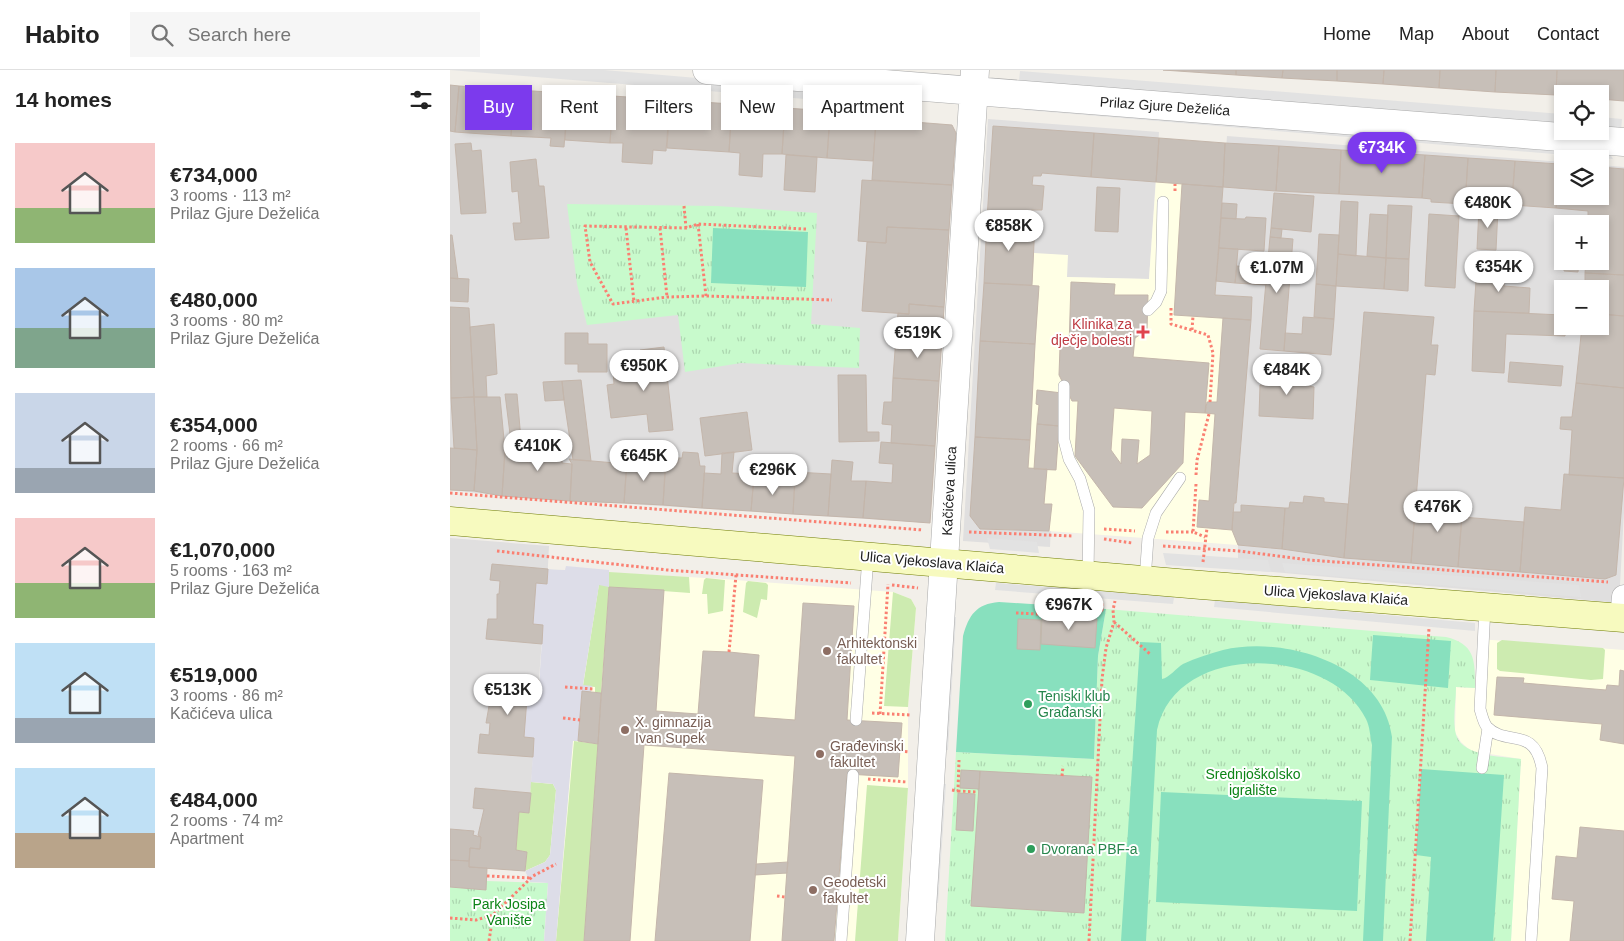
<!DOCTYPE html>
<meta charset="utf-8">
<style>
:root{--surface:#fff;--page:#f6f6f6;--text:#222;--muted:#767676;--line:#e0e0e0;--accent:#7c3aed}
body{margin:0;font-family:Arial,sans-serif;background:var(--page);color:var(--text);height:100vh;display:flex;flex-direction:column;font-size:19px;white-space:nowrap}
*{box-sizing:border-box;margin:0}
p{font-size:16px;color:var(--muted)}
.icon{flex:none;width:28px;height:28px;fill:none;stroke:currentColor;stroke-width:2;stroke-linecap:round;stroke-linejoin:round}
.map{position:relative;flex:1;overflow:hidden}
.sheet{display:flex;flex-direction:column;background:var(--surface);width:450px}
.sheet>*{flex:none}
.hud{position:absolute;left:15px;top:15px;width:475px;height:45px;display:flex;gap:10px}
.fabs{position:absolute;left:1104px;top:15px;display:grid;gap:10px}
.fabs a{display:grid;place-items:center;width:55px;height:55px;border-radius:0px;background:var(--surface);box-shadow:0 2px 8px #0003;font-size:25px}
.price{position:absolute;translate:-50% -42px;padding:0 11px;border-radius:18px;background:#fff;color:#222;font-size:16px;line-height:32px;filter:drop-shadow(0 1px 2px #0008)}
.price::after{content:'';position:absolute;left:50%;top:30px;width:15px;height:11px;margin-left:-8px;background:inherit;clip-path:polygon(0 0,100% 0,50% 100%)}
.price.on{background:var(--accent);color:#fff}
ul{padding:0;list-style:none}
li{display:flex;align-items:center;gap:15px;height:125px;padding:0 15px}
li span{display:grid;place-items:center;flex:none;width:140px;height:100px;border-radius:0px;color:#555}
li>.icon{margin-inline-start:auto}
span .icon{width:60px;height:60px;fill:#fffc;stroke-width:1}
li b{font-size:21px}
h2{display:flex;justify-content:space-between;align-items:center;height:60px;padding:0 15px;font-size:21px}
.chip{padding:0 18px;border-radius:0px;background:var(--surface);box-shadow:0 2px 8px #0003;font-size:18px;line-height:45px}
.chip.on{background:var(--accent);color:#fff}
header{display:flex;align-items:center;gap:30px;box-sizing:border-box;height:70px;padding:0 25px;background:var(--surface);border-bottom:1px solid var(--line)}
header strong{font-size:24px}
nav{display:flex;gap:28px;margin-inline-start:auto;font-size:18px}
.search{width:350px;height:45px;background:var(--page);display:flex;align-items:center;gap:12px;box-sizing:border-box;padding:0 18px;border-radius:0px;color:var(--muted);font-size:19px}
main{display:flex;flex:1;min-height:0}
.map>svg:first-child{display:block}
.residential{fill:#e0dfdf;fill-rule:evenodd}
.education{fill:#ffffe5}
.grass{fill:#cdebb0}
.park{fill:url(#park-tufts)}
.pitch{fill:#88e0be}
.parking{fill:#e2e2e2}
.plaza{fill:#dddde8}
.building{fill:#c7bfb8;stroke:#c4b6ab;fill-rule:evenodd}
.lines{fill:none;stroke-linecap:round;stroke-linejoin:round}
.service-casing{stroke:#a9a9a9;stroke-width:12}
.minor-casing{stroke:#a9a9a9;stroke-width:25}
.tertiary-casing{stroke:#a9a9a9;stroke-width:29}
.secondary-casing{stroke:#707d05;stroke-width:29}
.path{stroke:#fa8072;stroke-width:3;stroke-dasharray:2.5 2.5;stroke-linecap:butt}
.service{stroke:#fff;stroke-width:11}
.minor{stroke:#fff;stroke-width:24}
.tertiary{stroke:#fff;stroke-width:28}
.secondary{stroke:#f7fabf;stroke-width:28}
.health-dot{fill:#e0444e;stroke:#fff;stroke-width:2}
.education-dot{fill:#8d6e63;stroke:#fff;stroke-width:2}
.leisure-dot{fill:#2e9e5b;stroke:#fff;stroke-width:2}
.labels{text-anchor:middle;stroke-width:4;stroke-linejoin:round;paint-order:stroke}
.street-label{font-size:14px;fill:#222;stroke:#fff}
.health-label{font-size:14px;fill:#be3a42;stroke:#fff;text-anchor:end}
.education-label{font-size:14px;fill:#785e54;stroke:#fff;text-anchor:start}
.leisure-label{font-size:14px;fill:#27864d;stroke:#fff;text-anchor:start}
.park-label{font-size:14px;fill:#0c8416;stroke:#fff}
</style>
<header>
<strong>Habito</strong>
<div class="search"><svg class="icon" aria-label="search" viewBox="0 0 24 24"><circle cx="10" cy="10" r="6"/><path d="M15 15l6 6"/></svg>Search here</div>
<nav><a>Home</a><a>Map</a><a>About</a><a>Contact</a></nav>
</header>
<main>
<section class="sheet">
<h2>14 homes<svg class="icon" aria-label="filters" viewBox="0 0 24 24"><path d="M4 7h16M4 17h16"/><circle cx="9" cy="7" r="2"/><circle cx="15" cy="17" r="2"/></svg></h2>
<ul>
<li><span style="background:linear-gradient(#f6c9c9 65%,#8fb573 0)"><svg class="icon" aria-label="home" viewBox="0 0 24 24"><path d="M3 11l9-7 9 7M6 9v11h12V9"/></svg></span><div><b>€734,000</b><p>3 rooms · 113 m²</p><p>Prilaz Gjure Deželića</p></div></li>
<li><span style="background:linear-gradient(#a9c7e8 60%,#7fa58c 0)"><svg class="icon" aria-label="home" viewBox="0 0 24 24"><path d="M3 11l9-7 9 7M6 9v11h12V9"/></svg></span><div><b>€480,000</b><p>3 rooms · 80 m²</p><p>Prilaz Gjure Deželića</p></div></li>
<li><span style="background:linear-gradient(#c9d6e8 75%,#9aa5b1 0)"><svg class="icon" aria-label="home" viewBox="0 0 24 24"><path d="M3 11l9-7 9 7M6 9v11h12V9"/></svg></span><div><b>€354,000</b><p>2 rooms · 66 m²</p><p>Prilaz Gjure Deželića</p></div></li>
<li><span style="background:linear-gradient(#f6c9c9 65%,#8fb573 0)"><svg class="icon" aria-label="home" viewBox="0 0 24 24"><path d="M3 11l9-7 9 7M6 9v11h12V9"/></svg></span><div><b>€1,070,000</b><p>5 rooms · 163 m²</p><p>Prilaz Gjure Deželića</p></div></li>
<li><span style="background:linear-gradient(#bfe0f5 75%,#9aa5b1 0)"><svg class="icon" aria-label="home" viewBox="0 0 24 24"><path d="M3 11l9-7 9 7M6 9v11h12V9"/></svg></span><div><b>€519,000</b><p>3 rooms · 86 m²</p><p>Kačićeva ulica</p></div></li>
<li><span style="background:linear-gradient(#bfe0f5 65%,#b9a48a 0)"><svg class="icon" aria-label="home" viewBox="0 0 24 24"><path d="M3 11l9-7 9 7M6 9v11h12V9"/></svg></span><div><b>€484,000</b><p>2 rooms · 74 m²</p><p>Apartment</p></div></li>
</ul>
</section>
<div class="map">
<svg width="1174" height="871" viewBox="0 0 1174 871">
<defs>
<pattern id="park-tufts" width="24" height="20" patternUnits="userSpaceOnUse" patternTransform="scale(1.25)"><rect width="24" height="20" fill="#c8facc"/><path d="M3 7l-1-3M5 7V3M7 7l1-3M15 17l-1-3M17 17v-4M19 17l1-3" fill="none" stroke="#acd6af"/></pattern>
</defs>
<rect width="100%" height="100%" fill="#f2efe9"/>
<path class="residential" d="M0,15L380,41V49L426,52V49L502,55L506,64L480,453L52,426L0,420Z
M538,49L709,62L699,209L616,207L582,215L589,216L578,398L597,399L602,434L600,477L513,471Z
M777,66L1112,92V126H1150V95L1174,97V442L1169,533L788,499V475L782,460L784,433L765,225ZM1112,154H1150V191H1112ZM1112,219H1150V256H1112Z
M0,468L99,476L97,514L83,554L93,555L79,743L66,781L77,782L75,801L37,798L36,820L0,817Z"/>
<path class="education" d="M709,68L775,73L765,225L802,227L786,433H784L782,460L788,475L599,461L602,435L594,434L596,400L578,398L589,216L582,215L584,183L618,185L617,207L699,209Z
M98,499L273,509L443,522L461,529L466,538L458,637V718L448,871H94L98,813L80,812L75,801L77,782L66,780L69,742L79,743Z
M1028,569L1174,580V761L1127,788L1106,786L1102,828L1124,831L1120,871H1061L1071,689L1021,681L1011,672L1005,662L1006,617L1025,618Z"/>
<path class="grass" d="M159,502L239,507L240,523L159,517L151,623L145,622V617L133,616L149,514L159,516Z
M256,508L275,510L273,541L258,544L257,524H252L254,510Z
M298,511L316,513L318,515L317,530L311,529L307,548L293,542L296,513Z
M443,522L461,529L466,538L458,637L434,636Z
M1052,570L1153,578L1155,580L1153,609L1141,610L1050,601L1047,599V573Z
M124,671L148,674L134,871H106Z
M81,712L103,714L106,720L100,785L95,792L75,801L77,782L66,780L69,742L79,743Z
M417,715L458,718L448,871H405Z"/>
<path class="park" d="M117,134L267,136L367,143L361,254L410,258L409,298L291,293L235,302L228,245L137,255L127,214Z
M656,539L996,567C1026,574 1025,592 1025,618L1006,617C1006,631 1003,646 1005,660C1008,687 1050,686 1071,689L1061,871H495L506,682L644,689L648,586Z
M36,811L98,813L94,871H0V817L36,820Z"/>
<path class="pitch" d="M263,158L358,162L356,217L261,213Z
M549,532L656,539L648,586L644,689L506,682L513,566C519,545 526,534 549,532Z
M923,565L1001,571L998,618L920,610Z
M690,572L711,573L712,609C719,608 726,598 733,594C746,588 759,584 773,580C835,565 933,595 942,667L933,871H913L922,675C920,666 920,657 916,649C879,575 726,571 707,660L696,871H671Z
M971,699L1054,705L1043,871H976L981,787L966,785Z
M711,722L912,731L907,841L706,832Z"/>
<path class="parking" d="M0,0H154L447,25L454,37Z
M570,1L1112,44V56L569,11Z
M569,31L1156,77L1163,89L575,40Z
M1150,47L1172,49L1171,61L1150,59Z
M537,468L587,472L589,483L540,479Z
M713,483L818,490L821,502L716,495Z
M832,493L1129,515L1131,527L835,502Z
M546,513L724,527L723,534L545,520Z
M765,530L1025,553V561L764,537Z
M499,546L506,547L498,680H491Z
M489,713L496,714L488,833L481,832Z"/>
<path class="plaza" d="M116,496L159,500V517L149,515L133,615L142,616L141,622H132L128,671H123L106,871H94L98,813L80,812L75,801L95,792L100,785L106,720L103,714L81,712L84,668L74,667L77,628H88L93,556L83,554L86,513L97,514L98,499L115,500Z"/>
<path class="building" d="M713,0H786V5Z
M786,0H833L832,8L786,5Z
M833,0H887V11L832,8Z
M887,0H934L933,14L887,11Z
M934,0H990L989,18L933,14Z
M990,0H1046L1045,22L989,18Z
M1046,0H1107L1106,25L1045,22Z
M1107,0H1174V31L1150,29V24L1106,25Z
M0,15L9,16L5,62L0,61Z
M9,16L64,20L61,66L5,62Z
M64,20L118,23L114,77L100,76L101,68L61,66Z
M118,23L163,26L160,73L115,70Z
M163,26L220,30L216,81L203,80L202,94L172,92L173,73H160Z
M220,30L282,34L279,82L217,78Z
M282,34L335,38L332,84H313L312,107L289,105L290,83L279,82Z
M335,38L380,41L377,88L332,84Z
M380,49L426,52L423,91L377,88Z
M426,49L502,55L506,63L502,115L422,110Z
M543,56L644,63L641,107L592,103L591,106H583L582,115L594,116L592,140H581L580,152L537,149Z
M644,63L709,68L706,112L641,107Z
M709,68L775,73L773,117L706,112Z
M21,73L22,81L31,80L36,143L11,144L5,74Z
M775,73L829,76L826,121L773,117Z
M829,76L891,80L889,124L826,121Z
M891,80L975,85L972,128L889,124Z
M336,85L367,87L365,122L334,120Z
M975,85L1018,88L1015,134L981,132V129L972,128Z
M1018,88L1065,91L1061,140L1015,137Z
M86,89L89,116H94L99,168L65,170L63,153H71L68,121L62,122L60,92Z
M1065,91L1109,94L1106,138L1062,135Z
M1109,94H1112V126H1150V97L1174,99V205L1135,203L1136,191H1150V154H1138V141L1106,138Z
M412,110L502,115L499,160L437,157L436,173L408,171Z
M732,114L773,117L765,225L802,227L801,250L724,245Z
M647,117L670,118L668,162L645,161Z
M824,123L864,126L861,162L821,158Z
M891,131L908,132L906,186L888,184Z
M772,133L787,134L786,149L771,148Z
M938,135L962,136L959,189L936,188Z
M1029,138L1048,139L1046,180L1027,179Z
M920,144L938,145L936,188L917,186Z
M979,144L1009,146L1005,218L975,216Z
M796,147L816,148L814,181L769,178L771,148L795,149Z
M537,149L585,153L582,215L534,213Z
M437,157L499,160L494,237L459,234V244L412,241L417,172L436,173Z
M821,158L832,159L831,168L820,167Z
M869,164L889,165L886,216L866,214Z
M0,165H2L8,209L0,208Z
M820,167L843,169L834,281L810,279Z
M769,178L788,179L785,213L766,211Z
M888,184L936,188L934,219L886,216Z
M936,188L959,189L958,221L934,219Z
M1115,191H1129L1128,202L1114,201Z
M787,196L817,198L816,215L785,213Z
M1027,196L1055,197L1054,216L1080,218L1079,243L1024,241Z
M1135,203L1174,205V246L1150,244V219H1135Z
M0,208L19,209L18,232L0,231Z
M621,212L665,214L664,225H698L697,260L685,268L683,287L759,293L755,343L735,342L733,393L692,438L663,437L625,386L628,331H622L609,305L610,277H619ZM664,338L702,341L700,385L687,394L689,370L672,369L671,394L661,380Z
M534,213L589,216L585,274L530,271Z
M866,214L886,216L884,249L864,247Z
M459,234L494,237L492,269L446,267L448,243L459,244Z
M0,237L19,238L24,327L1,328Z
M1024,241L1112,245V256H1116L1115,266L1056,264L1054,303L1022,301Z
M914,242L984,247L981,275H988L985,305L976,304L961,493L894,488Z
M1150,244L1174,246V318L1126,313L1132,256H1150Z
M853,247L884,249L881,285L834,281L835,263L852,264Z
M773,248L801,250L786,433H784L782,460L747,457L749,430L759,431L765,344L755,343L757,332H767Z
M44,254L47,304L36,306L37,327H24L20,257Z
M115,263H138V274H157V302H128V294H115Z
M446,267L492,269L489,311L443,308Z
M530,271L585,274L580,370L525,367Z
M214,277L223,360L199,362L197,344L161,348L157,315L164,314L163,301L192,298L190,280Z
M1060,292L1113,296L1111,316L1058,312Z
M822,299L859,301L858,316L864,317L863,349L809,346L810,315H821Z
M388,305H416L417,362H429V371L389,372Z
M443,308L489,311L485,376L441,373L442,355L432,354L434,332H442Z
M131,310L141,391L123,390L114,330L112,311Z
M112,311L114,330L95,331L93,312Z
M1126,313L1174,318V408L1119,405L1122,360L1110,359L1111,347H1122Z
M587,320L612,323L609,356L587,354L589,335L586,334Z
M55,324H67L72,381L62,380Z
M24,327H50L55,380L52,426L24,421L27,380Z
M24,327L27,380L4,378L1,328Z
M297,342L302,380L255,386L250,348Z
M587,354L609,356L606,400L584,399Z
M79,366L113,368L112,393L122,394L120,431L52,426L55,380L72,381V391L78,392Z
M525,367L580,370L578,398L597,399L594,434H602L599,461L530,459L520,446Z
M431,372L485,376L480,453L413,448L416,411L442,413L443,394L429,393Z
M0,378L27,380L24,421L0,420Z
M233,382L248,383L250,396H255L252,438L213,435L216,392L228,393V388H232Z
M284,382L282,403L304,404L301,441L252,438L254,403L271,404L272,383Z
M177,386L205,388L204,398L215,399L213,435L174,433Z
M119,389L177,394L174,433L120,431L122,394Z
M382,390L403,392L401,411H416L413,448L378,446Z
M345,402L381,404L378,446L343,444Z
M1114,404L1174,408L1166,505L1155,509L1070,502L1075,437L1111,440Z
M304,408L345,411L343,444L301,441Z
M854,426L874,428V432L898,434L894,488L832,479L835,438H839L840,432L853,433Z
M979,426L1013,429L1008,497L961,493L965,439L972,440L971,447H978Z
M791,435L835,438L832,479L788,475L782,460L783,442H791Z
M1012,447L1074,452L1070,502L1008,497Z
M42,494L98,499L97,514L86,513L83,554L93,555L92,574L36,569L38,549H47V524H49L50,511L40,510Z
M159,517L214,520L206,641L248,644L253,581L279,582L309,585L304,647L345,650L353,533L404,536L397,650L452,653L448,707L397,704L384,871H332L345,686L194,675L180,871H134Z
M592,544L647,549L645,578L591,574Z
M568,549L591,550L590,580L567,579Z
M1170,600L1174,601V674L1150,670L1152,654L1044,645L1047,607L1074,608L1073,613L1156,620L1157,615L1169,616Z
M33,606L89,610L88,629L77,628L74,667L84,668L83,687L28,683L30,664L39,665L40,653H36L41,625L31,624Z
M132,621L151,623L148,674L128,671Z
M511,700L530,701L529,719L510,718Z
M530,701L642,707L634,843L521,836Z
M219,703L313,710L300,871H205Z
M25,718L81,723L79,743L69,742L66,780L77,782L75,801L19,797L20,778L30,779L31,767L28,765L34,739L23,738Z
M508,723L525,724L523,761L506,760Z
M1130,757L1174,761V871H1120L1124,831L1102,829L1106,786L1127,788Z
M0,759L24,761L23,765L31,767L30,779L20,778L19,791L0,790Z
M0,790L19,791V797L37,798L36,820L0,817Z
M338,792L337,803L305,805L306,794Z"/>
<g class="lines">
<g class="service-casing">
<path id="service" d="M698,240L706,232L711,221L713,132
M614,316V370L619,389L630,409L639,440L638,505
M695,510L698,468L706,443L730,408
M1035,536L1030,639C1032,645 1033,652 1037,657C1056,677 1084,655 1092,698L1081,871
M406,650L418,487
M1032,698L1038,658
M391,871L403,705"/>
</g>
<g class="minor-casing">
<path id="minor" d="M1172,548L1174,527"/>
</g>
<g class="tertiary-casing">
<path id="tertiary" d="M257,0L1174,72
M470,871L525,0"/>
</g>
<g class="secondary-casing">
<path id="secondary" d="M0,451L751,515L1174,548"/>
</g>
<path class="path" d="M725,121V114
M234,136L236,158
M248,154L256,226
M176,158L184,232
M210,158L217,227
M356,159L248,154L236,158L135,156L140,192L163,234L217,227L256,226L382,230
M721,238V254L758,265L763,283L760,332
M742,260L743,246
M746,405L747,390L759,344
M746,414L743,462L755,467
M0,423L473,460
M654,459L685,461
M519,462L623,466
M716,462H743
M654,469L682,473
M713,476L789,481L859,490L1158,512
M47,481L217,500L401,513
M753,492L757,458
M442,515L468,518
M566,543L587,544L590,539L646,545L652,540V531
M664,552L700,584
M279,582L286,505
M115,617L143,619
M422,643L460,645
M430,644L438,514
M113,648L130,650
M450,681L459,682
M612,706L613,696
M418,709L457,712
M502,720L508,721L509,690
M508,721L528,722
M37,806L81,808
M327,826L335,827
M0,848L26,850L43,845L83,806L106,794
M39,871L43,845
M639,871L652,609L656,578L664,552L663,540L665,531
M960,871L979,558"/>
<use href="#service" class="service"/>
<use href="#minor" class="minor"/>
<use href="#tertiary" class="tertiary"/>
<use href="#secondary" class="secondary"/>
</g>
<path class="health-dot" d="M690.5 254.5h5v5h5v5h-5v5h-5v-5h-5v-5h5z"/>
<g class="education-dot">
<circle cx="377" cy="581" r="5"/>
<circle cx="175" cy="660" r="5"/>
<circle cx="370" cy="684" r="5"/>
<circle cx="363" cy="820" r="5"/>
</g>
<g class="leisure-dot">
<circle cx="578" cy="634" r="5"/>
<circle cx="581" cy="779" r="5"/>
</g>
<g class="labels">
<g class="street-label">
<text transform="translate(715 36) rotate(4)" y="5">Prilaz Gjure Deželića</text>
<text transform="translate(499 421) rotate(-87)" y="5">Kačićeva ulica</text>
<text transform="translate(482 492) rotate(5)" y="5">Ulica Vjekoslava Klaića</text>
<text transform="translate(886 525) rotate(4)" y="5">Ulica Vjekoslava Klaića</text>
</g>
<g class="health-label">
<text x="682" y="259">Klinika za<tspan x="682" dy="16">dječje bolesti</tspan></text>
</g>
<g class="education-label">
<text x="387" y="578">Arhitektonski<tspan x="387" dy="16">fakultet</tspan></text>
<text x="185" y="657">X. gimnazija<tspan x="185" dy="16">Ivan Supek</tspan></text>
<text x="380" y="681">Građevinski<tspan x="380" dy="16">fakultet</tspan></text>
<text x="373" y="817">Geodetski<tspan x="373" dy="16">fakultet</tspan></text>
</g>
<g class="leisure-label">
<text x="588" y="631">Teniski klub<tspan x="588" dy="16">Građanski</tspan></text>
<text x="591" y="784">Dvorana PBF-a</text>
</g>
<g class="park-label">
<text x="803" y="709">Srednjoškolsko<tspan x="803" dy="16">igralište</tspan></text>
<text x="59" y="839">Park Josipa<tspan x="59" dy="16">Vanište</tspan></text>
</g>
</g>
</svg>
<div class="fabs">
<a><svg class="icon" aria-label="locate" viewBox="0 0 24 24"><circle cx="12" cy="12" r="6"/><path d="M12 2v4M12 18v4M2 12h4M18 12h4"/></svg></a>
<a><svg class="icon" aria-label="layers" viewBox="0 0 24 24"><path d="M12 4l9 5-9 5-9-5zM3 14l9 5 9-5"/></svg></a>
<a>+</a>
<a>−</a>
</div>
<b class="price on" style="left:932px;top:104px">€734K</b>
<b class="price" style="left:1038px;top:159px">€480K</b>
<b class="price" style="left:559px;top:182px">€858K</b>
<b class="price" style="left:1049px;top:223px">€354K</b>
<b class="price" style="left:827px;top:224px">€1.07M</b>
<b class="price" style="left:468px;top:289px">€519K</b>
<b class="price" style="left:194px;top:322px">€950K</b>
<b class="price" style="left:837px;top:326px">€484K</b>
<b class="price" style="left:88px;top:402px">€410K</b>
<b class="price" style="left:194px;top:412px">€645K</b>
<b class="price" style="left:323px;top:426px">€296K</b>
<b class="price" style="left:988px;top:463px">€476K</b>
<b class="price" style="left:619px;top:561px">€967K</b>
<b class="price" style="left:58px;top:646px">€513K</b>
<div class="hud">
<a class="chip on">Buy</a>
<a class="chip">Rent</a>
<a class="chip">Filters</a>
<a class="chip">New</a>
<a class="chip">Apartment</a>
</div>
</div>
</main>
